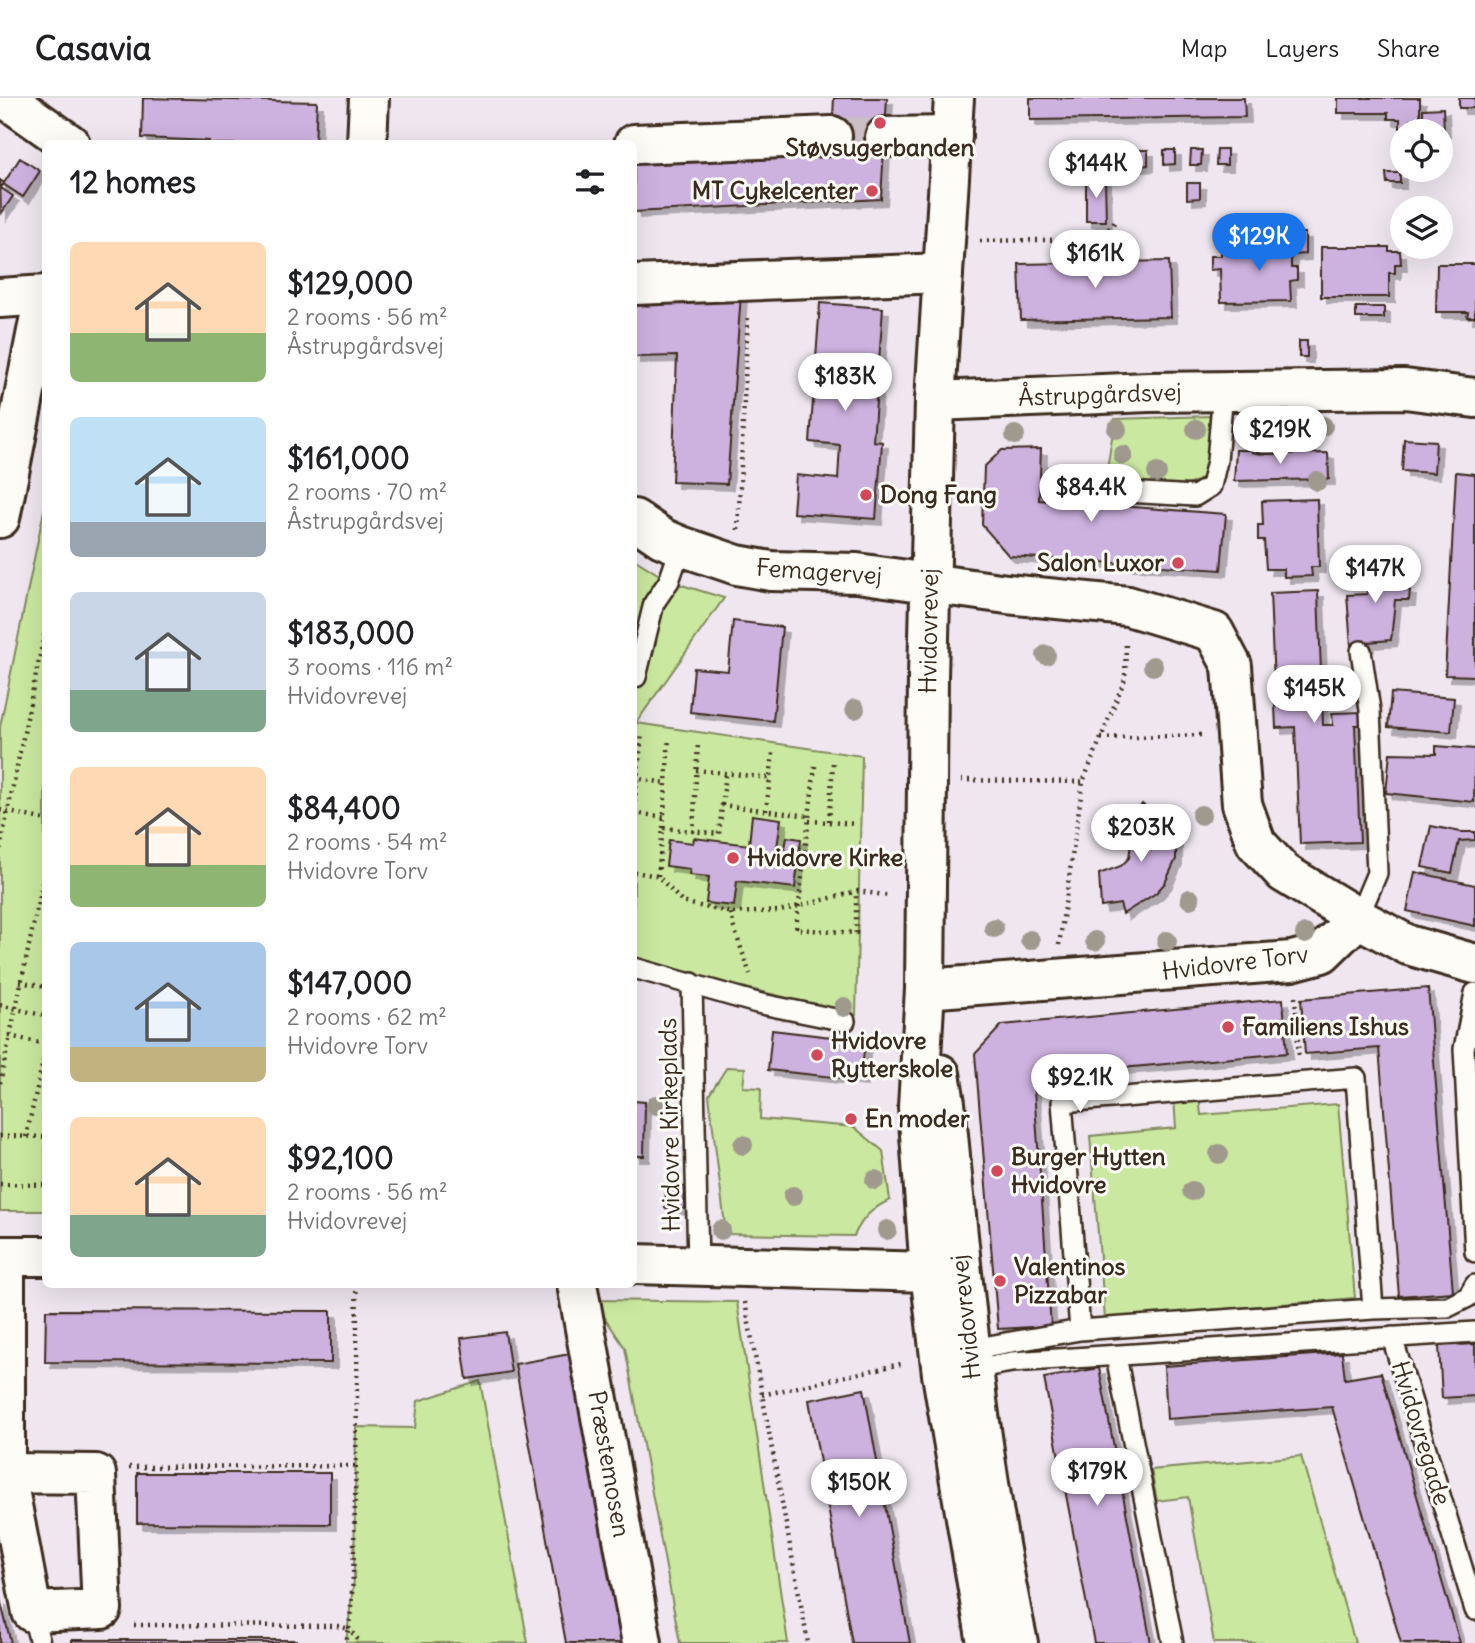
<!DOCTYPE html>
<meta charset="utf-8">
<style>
:root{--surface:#fff;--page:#f2f2f2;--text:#202124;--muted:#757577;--line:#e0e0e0;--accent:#1a73e8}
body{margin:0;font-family:Delius,sans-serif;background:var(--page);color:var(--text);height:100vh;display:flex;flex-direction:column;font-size:26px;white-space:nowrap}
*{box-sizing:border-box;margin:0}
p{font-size:23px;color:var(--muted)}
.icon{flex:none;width:38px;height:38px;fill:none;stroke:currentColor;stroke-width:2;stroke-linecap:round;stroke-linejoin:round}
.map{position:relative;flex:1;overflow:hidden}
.sheet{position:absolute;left:42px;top:42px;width:595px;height:1148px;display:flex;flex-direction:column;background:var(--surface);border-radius:10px;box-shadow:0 7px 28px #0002}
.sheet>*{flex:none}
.tools{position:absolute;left:1390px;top:21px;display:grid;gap:14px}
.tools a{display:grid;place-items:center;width:63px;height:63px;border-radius:50%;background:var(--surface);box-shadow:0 7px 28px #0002;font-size:35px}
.price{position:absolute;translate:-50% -60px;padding:0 16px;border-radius:24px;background:#fff;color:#222;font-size:23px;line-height:46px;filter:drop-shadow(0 2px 4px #0008)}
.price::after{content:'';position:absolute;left:50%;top:42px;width:21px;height:16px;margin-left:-10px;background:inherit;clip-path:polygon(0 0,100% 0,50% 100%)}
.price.selected{background:var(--accent);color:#fff}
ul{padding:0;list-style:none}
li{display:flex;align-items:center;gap:21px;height:175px;padding:0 28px}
li span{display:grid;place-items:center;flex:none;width:196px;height:140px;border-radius:10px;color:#555}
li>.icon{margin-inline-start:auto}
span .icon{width:84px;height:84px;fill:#fffc;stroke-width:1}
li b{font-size:30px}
h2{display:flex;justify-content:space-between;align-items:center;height:84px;padding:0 28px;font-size:30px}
header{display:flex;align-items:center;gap:42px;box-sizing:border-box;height:98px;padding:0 35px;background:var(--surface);border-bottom:2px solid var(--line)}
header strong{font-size:33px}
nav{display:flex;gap:38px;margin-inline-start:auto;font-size:24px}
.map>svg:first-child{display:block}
.green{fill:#cae89f;stroke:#82895e;stroke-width:2}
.building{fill:#cdb1df;stroke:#3b2a1e;stroke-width:2;filter:url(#shadow)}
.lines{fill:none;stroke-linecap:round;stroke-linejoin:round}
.minor-tunnel{stroke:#cbc0c6;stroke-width:38;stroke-dasharray:38 19;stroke-linecap:butt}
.service-casing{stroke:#3b2a1e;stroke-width:24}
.minor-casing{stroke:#3b2a1e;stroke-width:44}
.tertiary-casing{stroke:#3b2a1e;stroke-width:44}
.path{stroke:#3b2a1e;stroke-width:4.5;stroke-dasharray:2 5;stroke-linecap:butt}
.service{stroke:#fdfcf7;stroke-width:19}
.minor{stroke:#fdfcf7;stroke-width:38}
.tertiary{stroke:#fdfcf7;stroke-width:38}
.tree{fill:#a0998e}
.poi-dot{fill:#d1495b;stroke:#fdfcf7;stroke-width:2.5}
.labels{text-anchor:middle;stroke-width:6;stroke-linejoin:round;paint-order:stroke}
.poi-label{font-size:24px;font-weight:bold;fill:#3b2a1e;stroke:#fdfcf7;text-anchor:start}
.street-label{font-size:24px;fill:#3b2a1e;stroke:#fdfcf7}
</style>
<header>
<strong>Casavia</strong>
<nav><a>Map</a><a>Layers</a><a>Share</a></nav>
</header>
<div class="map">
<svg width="1475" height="1545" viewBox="0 0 1475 1545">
<defs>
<filter id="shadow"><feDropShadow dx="6" dy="6" stdDeviation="0" flood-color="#0004"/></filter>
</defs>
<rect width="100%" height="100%" fill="#efe6f0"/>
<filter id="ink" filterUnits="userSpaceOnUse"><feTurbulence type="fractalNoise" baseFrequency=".0143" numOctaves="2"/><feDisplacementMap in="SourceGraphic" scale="14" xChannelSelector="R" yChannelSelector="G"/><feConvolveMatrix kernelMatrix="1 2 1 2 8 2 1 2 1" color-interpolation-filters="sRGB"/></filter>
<g filter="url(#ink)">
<path class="green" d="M1210,318C1209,332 1211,369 1202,379C1199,383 1192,385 1187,387L1105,384L1115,321Z
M45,407V1113H0V629Z
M634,461L669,483L724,500L636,625L862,658L856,917L634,862Z
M727,969L745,970L743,989L761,990L760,1021L854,1029L883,1053L890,1102C872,1110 862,1120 854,1138L726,1136L709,997Z
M1199,998L1201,1017L1338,1006L1355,1200L1105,1221L1090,1038L1176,1030L1174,1000Z
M593,1202L737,1204L788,1545H680L625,1250Z
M480,1283L528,1545H346L354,1481L356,1329L415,1330L418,1303Z
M1301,1358L1355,1545H1214L1188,1399L1157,1403L1151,1372Z"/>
<path class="building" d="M143,0L317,4L315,46H209V43L142,40Z
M834,0H887L881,101L634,114V59L832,38Z
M1030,0H1244L1245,19L1030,22Z
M1338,0H1420V22H1411V30H1400V21H1388V15H1338Z
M1459,0H1475V10H1459Z
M1443,10L1444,33H1423V11Z
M1217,51H1227V67H1216Z
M1112,52H1123V67H1112Z
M1137,52H1148V67L1138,68Z
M1164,52H1175V66L1164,67Z
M1191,52H1202L1201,67H1190Z
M1059,53H1070L1071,68H1059Z
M1086,53H1097V67L1086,68Z
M20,60L40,73L23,99L3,86L1,90L13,98L1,116L0,82L4,85Z
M1386,75H1400V85H1387Z
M1086,81H1105L1106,123H1086Z
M1187,85H1200V100L1187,101Z
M1286,135H1305V156L1291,157V170H1297V182L1290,183L1291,203L1221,204L1220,171L1210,172V158H1221V154L1286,153Z
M1321,149H1389V153H1400L1401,166H1395V175H1389V199H1321Z
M1169,163L1171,219L1021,222L1019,166Z
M1437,166H1475V219H1467L1468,214H1436Z
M741,196L727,386L672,384L677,258L634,259V200Z
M820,205L883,210L873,343L882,344L876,421L793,415L796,377L838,381L840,347L810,344Z
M1356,209H1384V220H1356Z
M1299,243H1307V259H1299Z
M1404,341L1436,343L1434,375L1402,373Z
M1041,351L1039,402L1226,416L1221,472L1009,458L982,427L984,369L1002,352Z
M1236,352H1251L1252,354L1263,356L1328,355L1329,381L1234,383Z
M1456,374L1475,376V578L1445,577Z
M1317,401L1319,469H1311L1312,478L1284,479V471H1266L1264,442H1258V427H1263L1262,403Z
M1393,463L1395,490L1410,492L1409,502H1395L1391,542L1368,544V547L1351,548L1347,497L1367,496L1365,465Z
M1318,493L1323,627H1333L1332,615L1363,614V627H1355L1360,744L1300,746L1295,629L1276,630L1270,495Z
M733,523L782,529L773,623L690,614L694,570L728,573Z
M1391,595L1454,600L1451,634L1388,629Z
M1436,648L1475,651L1474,704L1386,695L1390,655L1436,656Z
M1142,706L1176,734V761L1165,785L1156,795L1123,816L1120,806L1101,809L1099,776L1121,768L1129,760L1135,718Z
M752,717L781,721L777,750L785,751L787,739L801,741L795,790L737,783L734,808L706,805L709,779L689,777L690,771L666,768L669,742L693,745L694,740L749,747Z
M1431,728L1461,734H1475V742L1459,743L1452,775L1422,769Z
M1415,774L1475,787V828L1407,813Z
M1428,890L1453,1194L1399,1198L1379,950L1305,956L1301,901Z
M1283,901L1287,955L1033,978L1051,1228L998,1231L975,956L1002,927Z
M772,932L865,943L861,982L768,972Z
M634,1003L645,1004L644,1058H634Z
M666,1088L685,1089L684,1111L665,1110Z
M46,1212L331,1213V1265L45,1264Z
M505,1234L511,1274L467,1281L461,1240Z
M1475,1246V1298L1442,1300L1439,1248Z
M1342,1255L1345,1281L1381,1275L1460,1545H1401L1332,1309L1167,1321L1164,1268Z
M570,1256L623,1545H566L515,1266Z
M1099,1270L1151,1545H1094L1044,1280Z
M864,1291L910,1545H852L809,1302Z
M137,1375H330V1426L137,1425Z
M0,1501L11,1545H0Z
M72,1542H296V1545H72Z"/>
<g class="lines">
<path class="minor-tunnel" d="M832,38L885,39"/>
<g class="service-casing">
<path id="service" d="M1057,390L1195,398L1211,388L1217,363L1223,293
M636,579L654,505L669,483L681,448
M1358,820L1377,775L1370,612L1361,553
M634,870L757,905L845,923
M692,885L698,1168
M1475,895L1464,951L1475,1154
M1080,1232L1062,1004L1356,980L1373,1211
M1392,1239L1475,1512
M966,1252L1080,1232L1373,1211L1448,1209L1468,1199L1475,1187
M1116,1258L1173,1545
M967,1272L1012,1264L1475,1234
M32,1514L40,1545"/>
</g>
<g class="minor-casing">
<path id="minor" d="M5,0L70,46
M885,39L952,38
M367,46L369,0
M634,46L832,38
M634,187L943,175
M0,200L46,197
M935,303L1149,294L1405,291L1475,300
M0,420L44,198
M634,421L662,440L681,448L737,467L771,473L857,475L1007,496L1128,508L1214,534L1232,568L1242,706L1256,745L1284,775L1358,820L1408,847L1475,866
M925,891L1292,863L1322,855L1358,820
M0,1158H46
M5,1158V1370L32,1514L102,1511L96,1376L6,1375
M634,1166L930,1174L961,1171
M577,1186L642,1545"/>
</g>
<g class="tertiary-casing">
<path id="tertiary" d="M954,0L935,303L928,579L925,891L918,1009L930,1174L942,1276L987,1545
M940,976L945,1005C962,1186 980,1367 1018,1545"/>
</g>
<path class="path" d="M980,143L1100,141L1115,124
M738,432L748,216
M1101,640L1202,637
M815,668L796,831L856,835V794
M696,672L770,680
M634,680L666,685
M961,682L1083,684
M722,707L726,675
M634,711L642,635
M0,712L46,722
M766,713L773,655
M634,715L664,719
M809,723L829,724L833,665
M829,724L855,726
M663,730L669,640
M693,734L698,645
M0,751L46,528
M634,774L658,778L682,804L731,815L780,813L858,793L890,798
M658,778L663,730L719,736L722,707L809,718
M731,815L734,830L750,876
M1059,847L1083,684L1125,581L1126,543
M20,884L46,889
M1295,899L1299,960
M0,907L46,918
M9,938L46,946
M0,985L46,767
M0,1038L46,1039
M26,1039L46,950
M0,1086L46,1087
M356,1186C358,1246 357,1305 356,1364C354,1421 355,1475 349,1531L361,1545
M745,1204L808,1545
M762,1297L905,1265
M129,1369L355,1368
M134,1527L337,1528L349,1531L346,1545"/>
<use href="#service" class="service"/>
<use href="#minor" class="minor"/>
<use href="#tertiary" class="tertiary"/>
</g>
<g class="tree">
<circle cx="1323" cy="328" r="10"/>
<circle cx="1117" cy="331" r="10"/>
<circle cx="1196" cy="331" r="10"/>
<circle cx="1015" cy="337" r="10"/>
<circle cx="1123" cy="357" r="10"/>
<circle cx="1157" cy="375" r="10"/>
<circle cx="1317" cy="383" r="10"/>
<circle cx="1046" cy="557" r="10"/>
<circle cx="1153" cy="568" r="10"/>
<circle cx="855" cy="611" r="10"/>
<circle cx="1201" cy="717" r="10"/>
<circle cx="1190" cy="801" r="10"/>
<circle cx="994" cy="830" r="10"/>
<circle cx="1305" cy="836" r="10"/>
<circle cx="1030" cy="842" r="10"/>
<circle cx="1095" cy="843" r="10"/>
<circle cx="1167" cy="843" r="10"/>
<circle cx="844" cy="909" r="10"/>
<circle cx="656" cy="1007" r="10"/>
<circle cx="743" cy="1047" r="10"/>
<circle cx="1219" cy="1056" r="10"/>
<circle cx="875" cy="1082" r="10"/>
<circle cx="1192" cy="1093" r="10"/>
<circle cx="793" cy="1098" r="10"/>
<circle cx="721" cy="1132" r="10"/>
<circle cx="887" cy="1132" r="10"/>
</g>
</g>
<g class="poi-dot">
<circle cx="880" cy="25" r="7"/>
<circle cx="872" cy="93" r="7"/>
<circle cx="866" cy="397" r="7"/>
<circle cx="1178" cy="465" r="7"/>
<circle cx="733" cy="760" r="7"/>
<circle cx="1228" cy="929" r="7"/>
<circle cx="817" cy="957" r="7"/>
<circle cx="851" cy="1021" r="7"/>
<circle cx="997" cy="1073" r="7"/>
<circle cx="1000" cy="1183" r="7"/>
</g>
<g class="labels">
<g class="poi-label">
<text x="880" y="58" text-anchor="middle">Støvsugerbanden</text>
<text x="858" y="101" text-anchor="end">MT Cykelcenter</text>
<text x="880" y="405">Dong Fang</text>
<text x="1164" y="473" text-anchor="end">Salon Luxor</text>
<text x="747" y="768">Hvidovre Kirke</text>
<text x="1242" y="937">Familiens Ishus</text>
<text x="831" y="951">Hvidovre<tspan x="831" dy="28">Rytterskole</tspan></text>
<text x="865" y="1029">En moder</text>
<text x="1011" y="1067">Burger Hytten<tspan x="1011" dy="28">Hvidovre</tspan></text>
<text x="1014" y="1177">Valentinos<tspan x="1014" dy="28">Pizzabar</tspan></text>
</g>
<g class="street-label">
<text transform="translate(1100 297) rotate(-2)" y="8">Åstrupgårdsvej</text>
<text transform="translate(819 474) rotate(4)" y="8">Femagervej</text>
<text transform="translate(929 533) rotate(-89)" y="8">Hvidovrevej</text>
<text transform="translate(1235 865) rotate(-7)" y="8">Hvidovre Torv</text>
<text transform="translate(670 1027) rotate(-91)" y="8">Hvidovre Kirkeplads</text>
<text transform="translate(966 1219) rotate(-96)" y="8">Hvidovrevej</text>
<text transform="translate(1421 1335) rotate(73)" y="8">Hvidovregade</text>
<text transform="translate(609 1366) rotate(80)" y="8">Præstemosen</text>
</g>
</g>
</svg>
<div class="tools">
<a><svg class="icon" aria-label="locate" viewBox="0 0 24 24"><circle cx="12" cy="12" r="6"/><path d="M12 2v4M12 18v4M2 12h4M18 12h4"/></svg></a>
<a><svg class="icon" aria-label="layers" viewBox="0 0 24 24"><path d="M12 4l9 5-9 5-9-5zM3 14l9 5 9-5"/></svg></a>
</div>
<b class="price" style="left:1096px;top:102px">$144K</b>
<b class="price selected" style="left:1259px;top:175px">$129K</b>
<b class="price" style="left:1095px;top:192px">$161K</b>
<b class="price" style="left:845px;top:315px">$183K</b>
<b class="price" style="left:1280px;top:368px">$219K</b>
<b class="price" style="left:1091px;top:426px">$84.4K</b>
<b class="price" style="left:1375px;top:507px">$147K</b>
<b class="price" style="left:1314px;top:627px">$145K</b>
<b class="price" style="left:1141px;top:766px">$203K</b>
<b class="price" style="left:1080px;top:1016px">$92.1K</b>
<b class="price" style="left:1097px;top:1410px">$179K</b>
<b class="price" style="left:859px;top:1421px">$150K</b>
<section class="sheet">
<h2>12 homes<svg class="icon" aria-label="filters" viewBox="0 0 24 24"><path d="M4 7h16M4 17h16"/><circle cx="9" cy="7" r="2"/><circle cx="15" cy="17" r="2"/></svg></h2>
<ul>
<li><span style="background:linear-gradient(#ffd9b3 65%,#8fb573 0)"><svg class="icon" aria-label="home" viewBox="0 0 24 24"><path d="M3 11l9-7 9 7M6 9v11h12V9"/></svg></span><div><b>$129,000</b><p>2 rooms · 56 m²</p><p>Åstrupgårdsvej</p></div></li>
<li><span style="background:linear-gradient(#bfe0f5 75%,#9aa5b1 0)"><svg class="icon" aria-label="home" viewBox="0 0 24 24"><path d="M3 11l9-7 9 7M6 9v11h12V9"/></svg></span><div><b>$161,000</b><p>2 rooms · 70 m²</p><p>Åstrupgårdsvej</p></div></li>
<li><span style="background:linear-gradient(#c9d6e8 70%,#7fa58c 0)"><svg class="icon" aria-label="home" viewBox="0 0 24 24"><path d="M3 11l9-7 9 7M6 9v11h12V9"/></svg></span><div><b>$183,000</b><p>3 rooms · 116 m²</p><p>Hvidovrevej</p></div></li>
<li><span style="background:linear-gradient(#ffd9b3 70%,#8fb573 0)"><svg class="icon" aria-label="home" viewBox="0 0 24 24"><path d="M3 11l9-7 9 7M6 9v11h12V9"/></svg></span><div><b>$84,400</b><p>2 rooms · 54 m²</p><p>Hvidovre Torv</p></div></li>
<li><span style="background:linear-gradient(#a9c7e8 75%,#c2b280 0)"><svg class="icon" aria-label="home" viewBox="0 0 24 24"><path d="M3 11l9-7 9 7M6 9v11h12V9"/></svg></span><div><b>$147,000</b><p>2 rooms · 62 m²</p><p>Hvidovre Torv</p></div></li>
<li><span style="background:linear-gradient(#ffd9b3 70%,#7fa58c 0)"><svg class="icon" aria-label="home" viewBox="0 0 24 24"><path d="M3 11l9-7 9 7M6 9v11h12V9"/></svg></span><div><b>$92,100</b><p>2 rooms · 56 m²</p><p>Hvidovrevej</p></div></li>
</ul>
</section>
</div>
